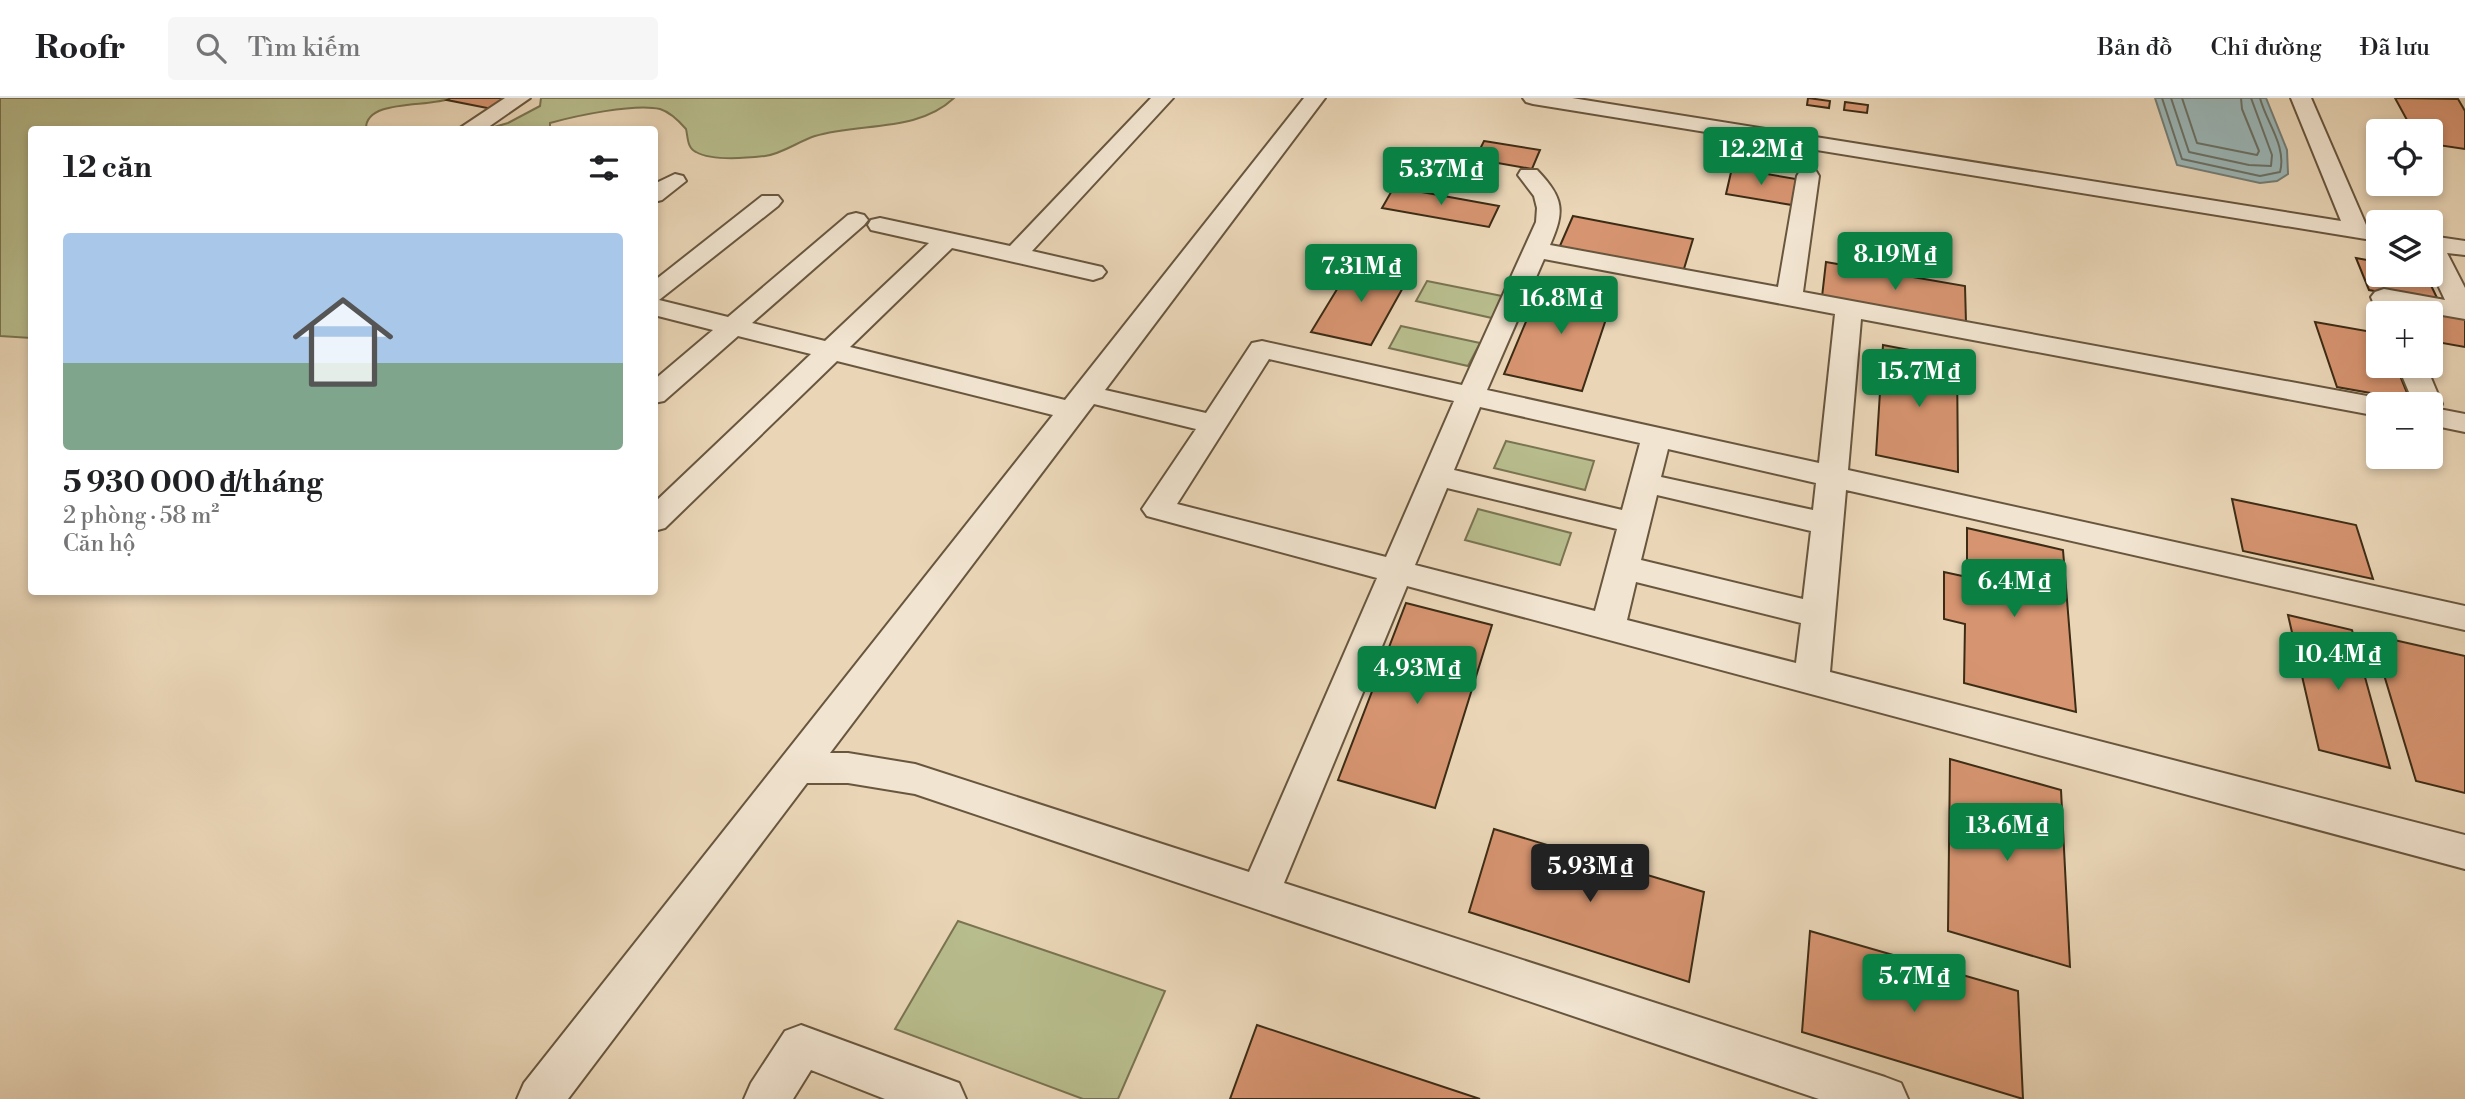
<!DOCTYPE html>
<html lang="vi">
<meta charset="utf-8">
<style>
:root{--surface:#fff;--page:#f6f6f6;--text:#202124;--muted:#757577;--line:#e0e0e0;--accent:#0b8043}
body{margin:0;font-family:"Libre Bodoni",serif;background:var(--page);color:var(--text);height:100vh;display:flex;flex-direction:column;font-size:26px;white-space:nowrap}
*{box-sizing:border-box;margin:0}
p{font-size:23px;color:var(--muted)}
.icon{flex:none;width:38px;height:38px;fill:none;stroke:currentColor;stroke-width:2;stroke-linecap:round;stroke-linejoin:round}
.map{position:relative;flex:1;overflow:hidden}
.drawer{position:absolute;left:28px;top:28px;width:630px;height:469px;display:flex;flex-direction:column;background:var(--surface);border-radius:7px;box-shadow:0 4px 10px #0003}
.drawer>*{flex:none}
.tools{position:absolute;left:2366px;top:21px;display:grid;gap:14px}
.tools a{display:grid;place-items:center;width:77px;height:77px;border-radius:7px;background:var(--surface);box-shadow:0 4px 10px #0003;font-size:35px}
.price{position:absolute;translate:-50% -60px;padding:0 16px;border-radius:7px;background:var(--accent);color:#fff;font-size:23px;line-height:46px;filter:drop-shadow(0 2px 4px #0008)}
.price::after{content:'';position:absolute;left:50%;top:42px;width:21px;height:16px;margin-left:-10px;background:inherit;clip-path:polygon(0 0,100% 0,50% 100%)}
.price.active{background:#222;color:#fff}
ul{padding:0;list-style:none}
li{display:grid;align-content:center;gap:14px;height:371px;padding:0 35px}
li span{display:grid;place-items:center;height:217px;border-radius:7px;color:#555}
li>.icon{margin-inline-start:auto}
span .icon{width:126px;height:126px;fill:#fffc;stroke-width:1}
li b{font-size:30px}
h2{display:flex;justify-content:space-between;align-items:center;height:84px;padding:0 35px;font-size:30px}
header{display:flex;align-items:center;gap:42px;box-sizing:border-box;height:98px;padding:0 35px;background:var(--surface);border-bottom:2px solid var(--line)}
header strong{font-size:33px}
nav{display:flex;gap:38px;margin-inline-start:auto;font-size:24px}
.search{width:490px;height:63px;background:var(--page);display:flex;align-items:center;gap:18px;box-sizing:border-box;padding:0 24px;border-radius:7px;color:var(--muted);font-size:26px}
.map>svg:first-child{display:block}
.green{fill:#b8bd8d;stroke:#7a7451;stroke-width:2}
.water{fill:#9bb7b8;stroke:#757f77;stroke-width:2}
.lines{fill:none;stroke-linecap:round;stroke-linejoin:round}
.shore{stroke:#6c7266;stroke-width:2}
.building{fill:#d69470;stroke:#3c2c15;stroke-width:2}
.service-casing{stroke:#68563e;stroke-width:4}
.service{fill:#f1e4d0;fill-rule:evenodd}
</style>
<header>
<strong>Roofr</strong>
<div class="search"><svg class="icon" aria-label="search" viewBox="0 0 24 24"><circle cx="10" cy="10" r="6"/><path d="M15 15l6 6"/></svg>Tìm kiếm</div>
<nav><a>Bản đồ</a><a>Chỉ đường</a><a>Đã lưu</a></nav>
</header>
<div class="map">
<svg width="2465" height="1001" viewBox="0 0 2465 1001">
<rect width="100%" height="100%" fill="#ead6b7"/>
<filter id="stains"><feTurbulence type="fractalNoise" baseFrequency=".00286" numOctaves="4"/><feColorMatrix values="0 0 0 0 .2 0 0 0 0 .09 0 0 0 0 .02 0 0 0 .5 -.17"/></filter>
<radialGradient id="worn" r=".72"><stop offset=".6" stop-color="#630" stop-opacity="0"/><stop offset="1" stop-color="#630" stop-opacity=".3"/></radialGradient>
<path class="green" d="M0,0H451C430,10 365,0 366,31L32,32L31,240L0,238Z
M541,0H954C917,35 860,24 815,38C799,43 782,56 765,58C748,60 712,63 696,54C687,50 688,39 686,31C679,23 670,14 660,11C635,5 575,18 550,25V31H487L508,25L540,8Z
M1427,183L1502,198L1492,220L1416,203Z
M1401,228L1480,245L1468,268L1389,250Z
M1506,343L1594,363L1585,392L1494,370Z
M1478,411L1571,435L1560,467L1465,442Z
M958,823L1165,893L1118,1001H1083L895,931Z"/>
<path class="water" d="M2155,0H2266L2287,52L2288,76L2277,83L2260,85L2177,67Z"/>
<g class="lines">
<path class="shore" d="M2162,0L2182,61L2260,78L2280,74C2287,48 2266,24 2260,0
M2171,0L2189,54L2249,67L2271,68L2272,57L2251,0
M2182,0L2197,45L2257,57L2259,53L2242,11L2241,0"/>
</g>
<path class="building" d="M451,0H512L492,11L447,2Z
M1808,0L1830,3L1829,10L1807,7Z
M2395,0L2458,1L2465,13V51L2431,46V33H2413Z
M1845,4L1868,7L1867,15L1844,12Z
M1484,43L1540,52L1532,71L1475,61Z
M1732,70L1796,81L1792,107L1726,96Z
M1394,89L1499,108L1489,129L1382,110Z
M1573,118L1693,141L1683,174L1559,150Z
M2356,160L2378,164V177H2426L2439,204L2369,192Z
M1826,164L1965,188L1966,225L1822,199Z
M1353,165L1410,177L1371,247L1311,234Z
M1543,183L1614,197L1582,293L1504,276Z
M2404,207L2465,217V249L2431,243V215H2408Z
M2315,224L2378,235V268H2396L2410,302L2337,289Z
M1883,247L1957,261L1958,374L1876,357Z
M2232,401L2356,427L2373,481L2243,453Z
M1967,430L2063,452L2076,614L1964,585L1965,526L1944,521V474L1967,479Z
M1406,505L1492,527L1435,710L1338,682Z
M2288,517L2352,532L2390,670L2319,652Z
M2372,537L2465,558V695L2416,683Z
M1950,661L2061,692L2070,869L1948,833Z
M1494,731L1704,794L1689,884L1469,814Z
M1810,833L2018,893L2023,1001L1802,934Z
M1257,927L1480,1001H1230Z"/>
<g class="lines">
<g class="service-casing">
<path id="service" d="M505,0H530L484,32H457Z
M1151,0H1173L1032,153L1102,169L1106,174L1102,179L1093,182L952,150L850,249L1065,302L1304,0H1325L1105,292L1206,315L1252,245L1262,243L1462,287L1536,124L1537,110L1534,98L1518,77L1521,72H1537C1564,100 1565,113 1550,147L1778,189L1797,78L1800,73H1816L1819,78L1803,194L2378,300L2390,306H2378V318L1861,221L1848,372L2465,508V532L1846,392L1830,574L2465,737V771L1407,488L1284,785L1885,979L1901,985L1908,1001H1819L915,696L848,685H807L568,1001H517L524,985L1053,317L837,263L665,430L654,433V405L811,256L738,238L664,303L654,305V282L713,232L654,217V183L762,98H778L782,103L778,108L659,202L728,219L848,117L856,115L864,117L868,122L864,127L752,225L825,243L929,145L871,132L868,127L871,122L880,120L1010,148ZM1544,161L1835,216L1819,365L1487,292ZM1269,261L1454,303L1386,459L1177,406ZM1094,306L1196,331L1142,411L1147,418L1377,480L1249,774L915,666L848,655H830ZM1480,309L1640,345L1622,412L1454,372ZM1668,351L1816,385L1813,412L1661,379ZM1447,390L1617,431L1595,513L1415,467ZM1657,397L1811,433L1803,501L1641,462ZM1636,484L1801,525L1796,565L1627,522Z
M1523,0H1572L2341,123L2291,0H2311L2366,127L2378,129V143L1533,6L1526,4Z
M675,76L683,78L686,83L662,102L654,104V86Z
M2431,138L2465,143V157L2447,155L2465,190V221L2402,210L2404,215L2378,216L2371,199L2375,194L2384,191L2445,202L2431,172Z
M2398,268H2426L2442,306L2439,311L2465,316V334L2431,327V306H2414Z
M801,927L959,985L966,1001H885L811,972L793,1001H744L751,985L785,933Z"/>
</g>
<use href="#service" class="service"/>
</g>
<rect width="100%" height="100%" filter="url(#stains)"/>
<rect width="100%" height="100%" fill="url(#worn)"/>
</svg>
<div class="tools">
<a><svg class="icon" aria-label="locate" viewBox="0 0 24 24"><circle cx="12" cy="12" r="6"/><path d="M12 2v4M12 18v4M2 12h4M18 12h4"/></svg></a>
<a><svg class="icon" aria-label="layers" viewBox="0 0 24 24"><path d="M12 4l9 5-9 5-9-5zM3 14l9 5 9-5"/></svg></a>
<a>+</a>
<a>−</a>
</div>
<b class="price" style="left:1761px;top:89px">12.2M ₫</b>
<b class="price" style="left:1441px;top:109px">5.37M ₫</b>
<b class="price" style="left:1895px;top:194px">8.19M ₫</b>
<b class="price" style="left:1361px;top:206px">7.31M ₫</b>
<b class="price" style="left:1561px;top:238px">16.8M ₫</b>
<b class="price" style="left:1919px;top:311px">15.7M ₫</b>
<b class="price" style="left:2014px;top:521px">6.4M ₫</b>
<b class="price" style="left:2338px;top:594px">10.4M ₫</b>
<b class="price" style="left:1417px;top:608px">4.93M ₫</b>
<b class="price" style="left:2007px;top:765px">13.6M ₫</b>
<b class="price active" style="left:1590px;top:806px">5.93M ₫</b>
<b class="price" style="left:1914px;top:916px">5.7M ₫</b>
<section class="drawer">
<h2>12 căn<svg class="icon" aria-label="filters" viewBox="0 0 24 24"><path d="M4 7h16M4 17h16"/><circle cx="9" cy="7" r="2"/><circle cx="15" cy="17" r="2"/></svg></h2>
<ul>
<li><span style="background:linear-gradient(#a9c7e8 60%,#7fa58c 0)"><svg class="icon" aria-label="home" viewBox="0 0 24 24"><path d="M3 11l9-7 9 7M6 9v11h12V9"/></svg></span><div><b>5 930 000 ₫/tháng</b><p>2 phòng · 58 m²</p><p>Căn hộ</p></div></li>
</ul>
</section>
</div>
